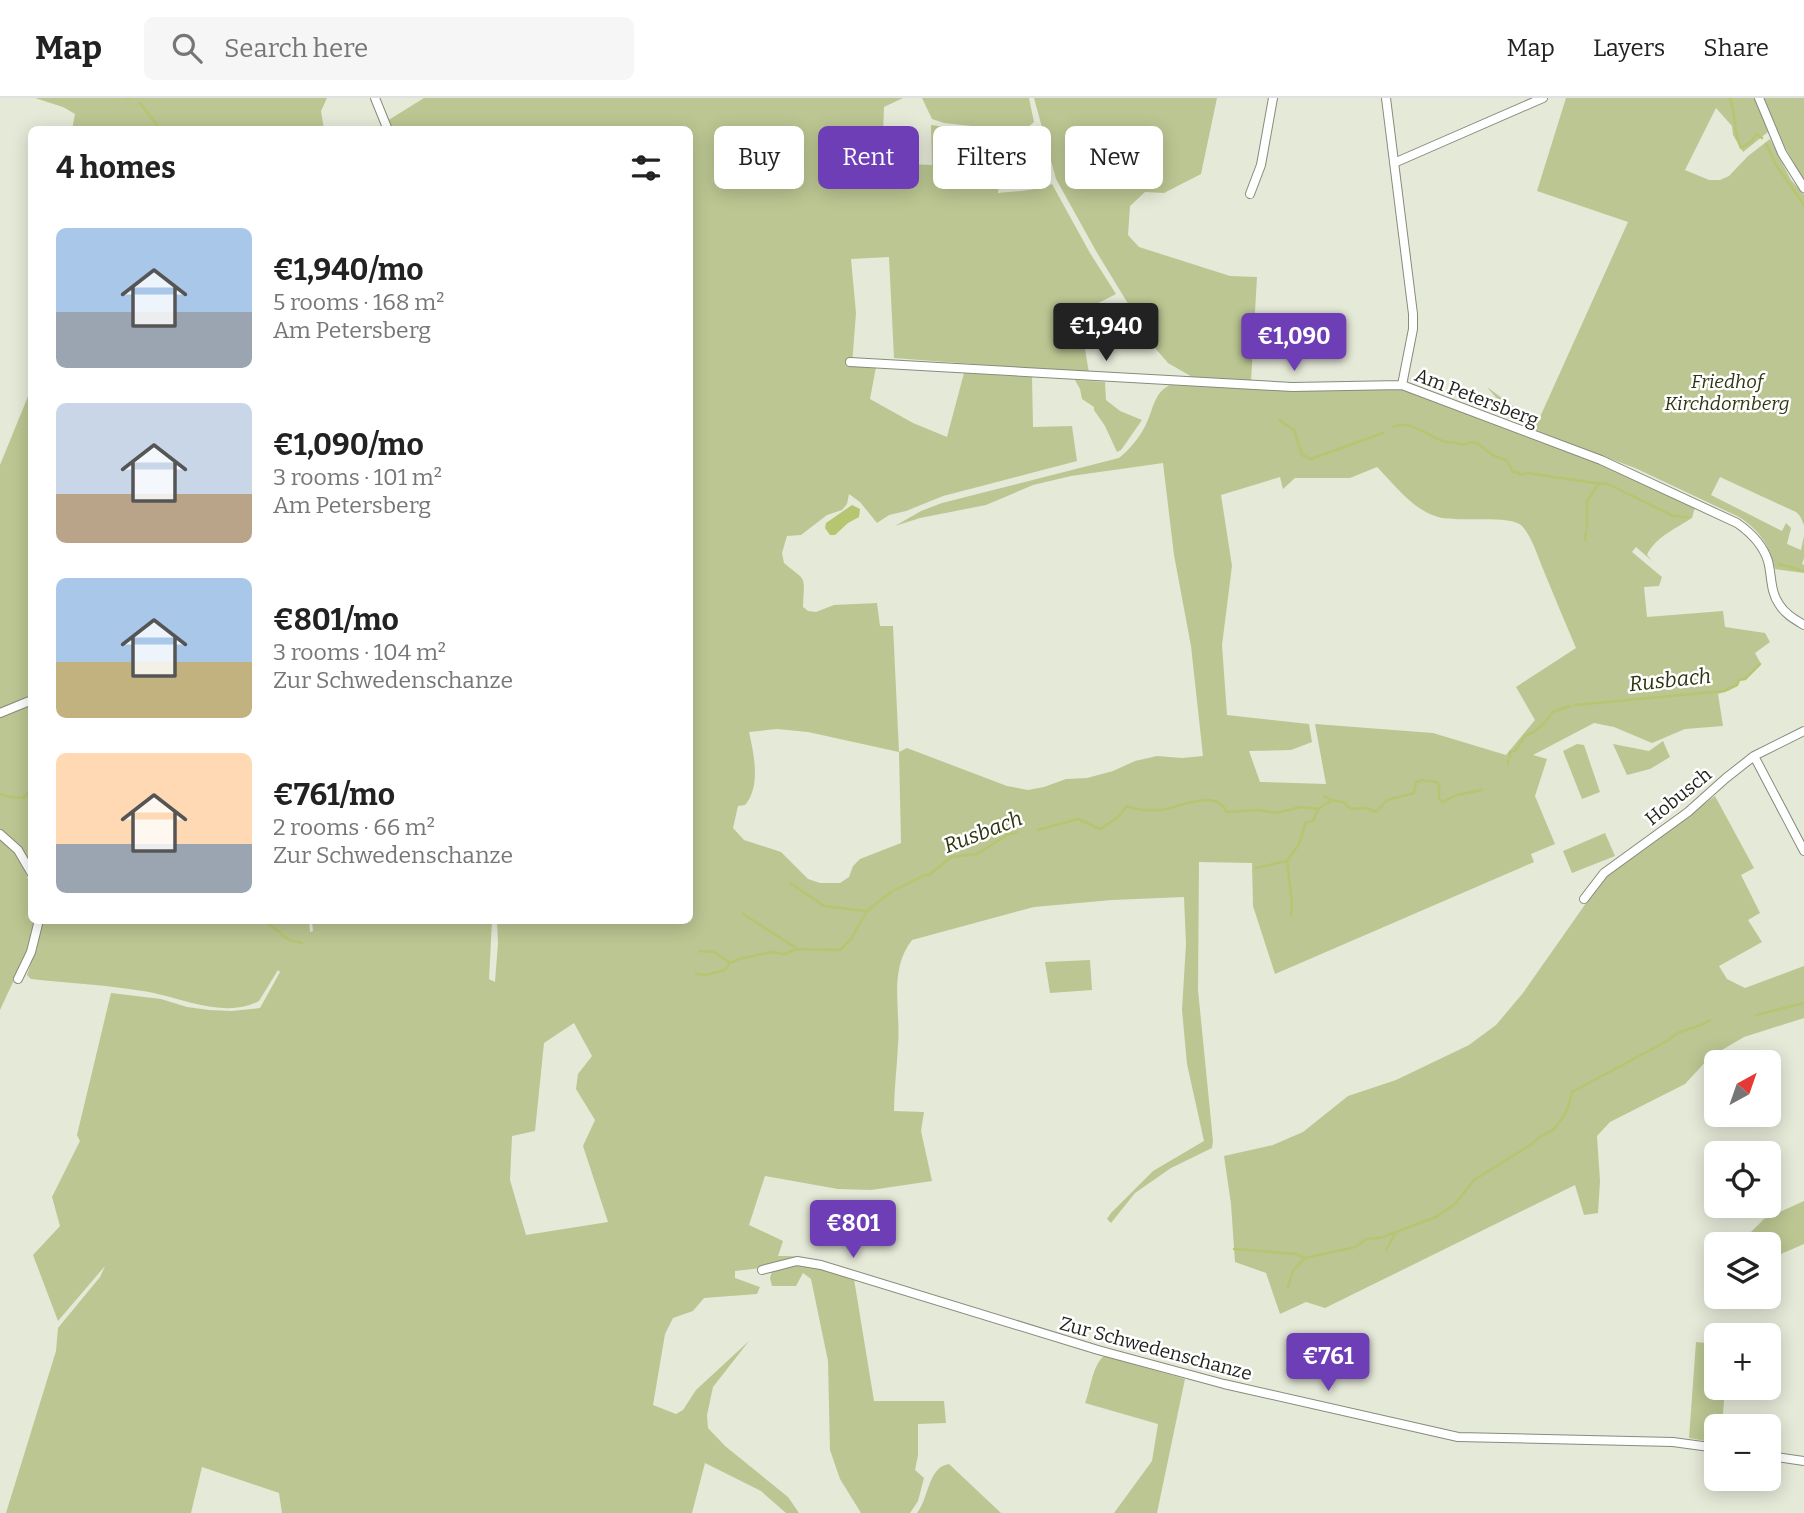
<!DOCTYPE html>
<meta charset="utf-8">
<style>
:root{--surface:#fff;--page:#f6f6f6;--text:#222;--muted:#767676;--line:#e0e0e0;--accent:#6d3eb6}
body{margin:0;font-family:Bitter,serif;background:var(--page);color:var(--text);height:100vh;display:flex;flex-direction:column;font-size:26px;white-space:nowrap}
*{box-sizing:border-box;margin:0}
p{font-size:23px;color:var(--muted)}
.icon{flex:none;width:38px;height:38px;fill:none;stroke:currentColor;stroke-width:2;stroke-linecap:round;stroke-linejoin:round}
.map{position:relative;flex:1;overflow:hidden}
.side{position:absolute;left:28px;top:28px;width:665px;height:798px;display:flex;flex-direction:column;background:var(--surface);border-radius:10px;box-shadow:0 4px 18px #0003}
.side>*{flex:none}
.hud{position:absolute;left:714px;top:28px;width:665px;height:63px;display:flex;gap:14px}
.needle{width:46px;rotate:40deg}
.fabs{position:absolute;left:1704px;top:952px;display:grid;gap:14px}
.fabs a{display:grid;place-items:center;width:77px;height:77px;border-radius:10px;background:var(--surface);box-shadow:0 4px 18px #0003;font-size:35px}
.price{position:absolute;translate:-50% -60px;padding:0 16px;border-radius:7px;background:var(--accent);color:#fff;font-size:23px;line-height:46px;filter:drop-shadow(0 2px 4px #0008)}
.price::after{content:'';position:absolute;left:50%;top:42px;width:21px;height:16px;margin-left:-10px;background:inherit;clip-path:polygon(0 0,100% 0,50% 100%)}
.price.active{background:#222;color:#fff}
ul{padding:0;list-style:none}
li{display:flex;align-items:center;gap:21px;height:175px;padding:0 28px}
li span{display:grid;place-items:center;flex:none;width:196px;height:140px;border-radius:10px;color:#555}
li>.icon{margin-inline-start:auto}
span .icon{width:84px;height:84px;fill:#fffc;stroke-width:1}
li b{font-size:30px}
h2{display:flex;justify-content:space-between;align-items:center;height:84px;padding:0 28px;font-size:30px}
.tag{padding:0 24px;border-radius:10px;background:var(--surface);box-shadow:0 4px 18px #0003;font-size:24px;line-height:63px}
.tag.active{background:var(--accent);color:#fff}
header{display:flex;align-items:center;gap:42px;box-sizing:border-box;height:98px;padding:0 35px;background:var(--surface);border-bottom:2px solid var(--line)}
header strong{font-size:33px}
nav{display:flex;gap:38px;margin-inline-start:auto;font-size:24px}
.search{width:490px;height:63px;background:var(--page);display:flex;align-items:center;gap:18px;box-sizing:border-box;padding:0 24px;border-radius:10px;color:var(--muted);font-size:26px}
.map>svg:first-child{display:block}
.green{fill:#bbc692;fill-rule:evenodd}
.water{fill:#b6c670}
.lines{fill:none;stroke-linecap:round;stroke-linejoin:round}
.stream{stroke:#b6c670;stroke-width:2.5}
.street-casing{stroke:#878b7b;stroke-width:10}
.street{stroke:#fff;stroke-width:8}
.labels{text-anchor:middle;stroke-width:5;stroke-linejoin:round;paint-order:stroke}
.park-label{font-size:19px;font-style:italic;fill:#303611;stroke:#fff}
.street-label{font-size:19px;fill:#1f201a;stroke:#fff}
.water-label{font-size:21px;font-style:italic;fill:#2d330d;stroke:#fff}
</style>
<header>
<strong>Map</strong>
<div class="search"><svg class="icon" aria-label="search" viewBox="0 0 24 24"><circle cx="10" cy="10" r="6"/><path d="M15 15l6 6"/></svg>Search here</div>
<nav><a>Map</a><a>Layers</a><a>Share</a></nav>
</header>
<div class="map">
<svg width="1804" height="1415" viewBox="0 0 1804 1415">
<rect width="100%" height="100%" fill="#e5e9d7"/>
<path class="green" d="M35,0H327L321,13L324,31L72,32L75,16L63,9Z
M424,0H903L884,9L882,65L932,67L931,27L1038,41L1047,73L1044,82L1033,86L1028,76L999,74L998,95C1016,93 1036,93 1052,86L1090,155L1116,196L1079,215L1089,275L894,260L889,159L851,161L856,215L852,267L876,269L870,301L913,325L947,339L964,275L1032,279L1033,329L1072,328L1077,363L943,398L906,413L889,417L877,425L860,404L849,396L847,406L842,412L827,417L801,437L787,438L782,455L784,465C808,485 804,476 803,509L808,513L816,514L834,507L877,505L880,528H893L899,654L907,650L1007,688L1028,692L1044,689L1066,681L1087,680L1113,673L1135,663L1157,658L1182,660L1203,658L1191,548L1174,457L1163,365L1071,378L1033,387L986,407L920,420L895,428L921,413L942,405L1119,360C1131,350 1141,338 1147,324C1154,309 1154,295 1170,287L1307,293L1396,291L1407,292L1641,382L1695,409L1692,420C1677,430 1655,439 1647,457L1652,463L1636,449L1632,454L1662,479L1659,488L1644,489L1647,519L1723,513L1725,529L1765,535L1770,544L1755,555L1761,566L1746,581H1741L1730,592L1718,596L1723,628L1685,631L1652,645L1614,629L1594,625L1533,657L1547,661L1535,698L1555,746L1531,756L1534,764L1275,876L1253,808L1252,765L1199,764L1198,892L1213,1043L1212,1050L1171,1070L1135,1095L1111,1125L1107,1121L1111,1115L1153,1073L1204,1043L1187,966L1182,912L1186,846L1184,799L1112,802L1034,809L912,842C888,873 901,911 898,947C897,969 894,991 894,1013L924,1014L921,1033L932,1083L871,1092L838,1091L765,1078L749,1127L783,1143L778,1158C812,1157 826,1166 854,1181L874,1303H944L946,1325L918,1326V1357L915,1372L924,1380L918,1403L910,1415H861L840,1381L830,1352L828,1263L811,1181L803,1175L796,1188H772L770,1180L772,1173L761,1170L735,1173V1180L760,1189L757,1196L704,1200L693,1213L673,1220L665,1236L653,1307L676,1316L683,1312L696,1292L749,1243L713,1289L707,1317L708,1330L725,1348L788,1399L799,1415H786L761,1393L705,1365L692,1415H282L279,1395L202,1369L191,1415H6L56,1253L58,1230L100,1179L105,1168L58,1223L33,1157L60,1128L52,1099L80,1043L77,1037L111,895L161,901L187,909L209,912L232,913L260,910L280,874L278,872L259,903C225,922 178,898 143,893C106,887 68,885 31,881L27,877L35,853L43,823L309,822L310,834L313,833L312,823H492L489,881L495,884L498,845L497,823L690,822V32L392,31L387,23ZM1377,369C1395,387 1413,412 1438,419C1459,425 1511,416 1522,428C1532,439 1537,457 1543,471C1554,498 1565,524 1576,550L1516,589L1535,622L1506,657L1433,635L1315,626L1326,686L1260,684L1249,653L1291,652L1312,644L1309,626L1227,617L1222,547L1232,468L1221,397L1280,379L1283,391L1295,380H1350ZM777,631L808,634L899,654L901,745L860,761L853,768L849,779L840,785H820L808,781L781,754L744,742L733,730L738,708L745,707C761,689 754,656 749,634ZM574,925L592,958L578,976L576,991L595,1022L583,1048L608,1124L526,1137L510,1082L512,1038L535,1033L544,945Z
M922,0H1029L1034,24L1023,33H1017L944,25L932,21Z
M1034,0H1217L1201,76L1164,95L1145,94L1130,108L1128,137L1139,149L1230,178L1257,179L1251,283L1194,280L1168,265L1155,250L1096,153L1056,81Z
M1566,0H1755L1768,34L1743,54L1733,37L1732,28L1716,10L1685,72L1709,82H1720L1729,78L1748,58L1770,41L1791,82L1804,96V427L1800,418L1796,414L1720,379L1711,397L1782,433L1786,425L1791,430L1787,446L1801,452L1804,438V460L1802,466L1804,467V475L1775,471C1769,446 1760,433 1739,419L1635,370L1528,330L1515,322L1487,289L1518,312L1540,319L1628,124L1537,93Z
M1764,0H1804V83L1776,33Z
M1075,282L1105,284L1106,302L1120,313L1142,322L1121,352L1117,354L1105,328L1094,312V309L1082,301L1080,291Z
M31,291V769L20,750L0,732V367Z
M1663,643L1670,659L1650,671L1627,677L1613,646L1649,653Z
M1577,646L1584,647L1600,694L1582,701L1563,653Z
M1715,698L1754,770L1741,777L1760,815L1748,822L1762,844L1719,868L1727,881L1745,890L1804,868V920L1744,939L1710,959L1685,986L1610,1024L1597,1038L1600,1083L1598,1115L1584,1117L1575,1087L1325,1210L1306,1204L1280,1216L1266,1175L1235,1164L1231,1106L1224,1058L1273,1047L1303,1034L1348,998L1396,982L1469,947L1496,927L1523,895L1605,778Z
M1605,735L1615,758L1572,775L1563,753Z
M0,739C28,766 32,785 32,822L36,823L27,854L0,912Z
M1090,862L1092,892L1050,895L1045,864Z
M1804,1103V1146L1769,1161V1146H1752L1748,1137L1764,1121Z
M1696,1244L1717,1246V1290H1725L1722,1328H1717V1345L1689,1340Z
M1104,1258L1185,1281L1157,1415H1114L1152,1363L1158,1326L1085,1305C1091,1290 1092,1268 1104,1258Z
M949,1366L1001,1415H917C929,1400 928,1369 949,1366Z"/>
<path class="water" d="M852,407L860,411L859,419L848,425L835,437H830L825,430L826,425Z"/>
<g class="lines">
<path class="stream" d="M127,0H129
M1730,0C1737,19 1732,30 1741,50L1752,43L1756,36L1762,40
M140,5L161,32
M1766,46L1776,67L1804,107
M1279,322L1294,332L1302,357L1311,361L1383,335
M1393,329C1412,321 1427,339 1446,344C1452,345 1457,344 1463,347C1475,340 1480,348 1490,355C1495,359 1502,360 1507,363L1513,374H1518L1520,377L1527,375L1601,386L1606,385L1673,418L1688,419
M1587,430V403L1599,385
M1585,442L1586,434
M1779,466L1804,473
M1575,607L1724,593L1737,587L1739,582L1745,581L1760,566
M1510,659V654L1515,653L1525,638L1534,634L1544,625L1553,614L1570,608
M1508,666V662
M0,696L10,699L23,700L32,691
M1324,698L1332,702
M1038,732L1078,721L1100,731L1117,720L1127,708C1142,713 1144,712 1160,712C1176,711 1217,689 1226,714L1259,712L1276,715L1301,709L1318,711L1332,702L1343,704L1351,711L1367,710L1376,714L1387,702L1414,695L1416,684L1422,682L1437,684L1439,688V701L1443,704L1456,697L1482,692
M1256,770L1286,763
M790,785L824,808L866,813
M743,816L796,850
M1291,817L1292,806L1287,763L1299,746L1306,724L1313,723L1318,711
M264,822L289,842L302,845
M699,853L714,854L730,865
M696,876L706,877L725,872L730,865L739,861L771,854L784,856L797,851L840,852L851,841L867,813L891,794L925,777H929L951,759L977,756L1007,737L1017,734
M1756,917L1804,905
M1234,1151L1296,1156L1305,1160L1355,1149L1366,1141L1380,1140L1436,1119L1455,1106L1474,1082L1532,1046C1542,1034 1548,1037 1555,1030C1565,1019 1569,1009 1572,994L1667,943C1680,929 1695,933 1710,922
M1386,1152L1396,1134
M1288,1189L1293,1173L1305,1160"/>
<g class="street-casing">
<path id="street" d="M375,0L388,32
M1386,0L1413,216V231L1402,287
M1759,0L1782,55L1804,90
M1394,65L1543,0
M1250,96L1261,67L1273,0
M850,264L1292,289L1402,287L1601,362L1737,425C1750,434 1763,447 1768,463C1772,478 1770,493 1779,506C1785,516 1794,521 1804,527
M0,615L32,602
M1754,658L1804,753
M0,736L18,752L32,776
M1584,801L1604,775L1688,714L1726,680L1754,658L1804,633
M18,881L31,854L39,822
M762,1172L797,1163L821,1167L1098,1252L1224,1286L1458,1339L1673,1344L1717,1350
M1769,1358L1804,1363"/>
</g>
<use href="#street" class="street"/>
</g>
<g class="labels">
<g class="park-label">
<text x="1727" y="290">Friedhof<tspan x="1727" dy="22">Kirchdornberg</tspan></text>
</g>
<g class="street-label">
<text transform="translate(1477 299) rotate(21)" y="7">Am Petersberg</text>
<text transform="translate(1678 698) rotate(-39)" y="7">Hobusch</text>
<text transform="translate(1156 1250) rotate(15)" y="7">Zur Schwedenschanze</text>
</g>
<g class="water-label">
<text transform="translate(1670 582) rotate(-6)" y="7">Rusbach</text>
<text transform="translate(983 734) rotate(-21)" y="7">Rusbach</text>
</g>
</g>
</svg>
<div class="fabs">
<a><svg class="needle" viewBox="-14 -14 28 28"><path d="M0-13l5 13h-10z" fill="#e53935"/><path d="M0 13l5-13h-10z" fill="#767676"/></svg></a>
<a><svg class="icon" aria-label="locate" viewBox="0 0 24 24"><circle cx="12" cy="12" r="6"/><path d="M12 2v4M12 18v4M2 12h4M18 12h4"/></svg></a>
<a><svg class="icon" aria-label="layers" viewBox="0 0 24 24"><path d="M12 4l9 5-9 5-9-5zM3 14l9 5 9-5"/></svg></a>
<a>+</a>
<a>−</a>
</div>
<b class="price active" style="left:1106px;top:265px">€1,940</b>
<b class="price" style="left:1294px;top:275px">€1,090</b>
<b class="price" style="left:853px;top:1162px">€801</b>
<b class="price" style="left:1328px;top:1295px">€761</b>
<div class="hud">
<a class="tag">Buy</a>
<a class="tag active">Rent</a>
<a class="tag">Filters</a>
<a class="tag">New</a>
</div>
<section class="side">
<h2>4 homes<svg class="icon" aria-label="filters" viewBox="0 0 24 24"><path d="M4 7h16M4 17h16"/><circle cx="9" cy="7" r="2"/><circle cx="15" cy="17" r="2"/></svg></h2>
<ul>
<li><span style="background:linear-gradient(#a9c7e8 60%,#9aa5b1 0)"><svg class="icon" aria-label="home" viewBox="0 0 24 24"><path d="M3 11l9-7 9 7M6 9v11h12V9"/></svg></span><div><b>€1,940/mo</b><p>5 rooms · 168 m²</p><p>Am Petersberg</p></div></li>
<li><span style="background:linear-gradient(#c9d6e8 65%,#b9a48a 0)"><svg class="icon" aria-label="home" viewBox="0 0 24 24"><path d="M3 11l9-7 9 7M6 9v11h12V9"/></svg></span><div><b>€1,090/mo</b><p>3 rooms · 101 m²</p><p>Am Petersberg</p></div></li>
<li><span style="background:linear-gradient(#a9c7e8 60%,#c2b280 0)"><svg class="icon" aria-label="home" viewBox="0 0 24 24"><path d="M3 11l9-7 9 7M6 9v11h12V9"/></svg></span><div><b>€801/mo</b><p>3 rooms · 104 m²</p><p>Zur Schwedenschanze</p></div></li>
<li><span style="background:linear-gradient(#ffd9b3 65%,#9aa5b1 0)"><svg class="icon" aria-label="home" viewBox="0 0 24 24"><path d="M3 11l9-7 9 7M6 9v11h12V9"/></svg></span><div><b>€761/mo</b><p>2 rooms · 66 m²</p><p>Zur Schwedenschanze</p></div></li>
</ul>
</section>
</div>
